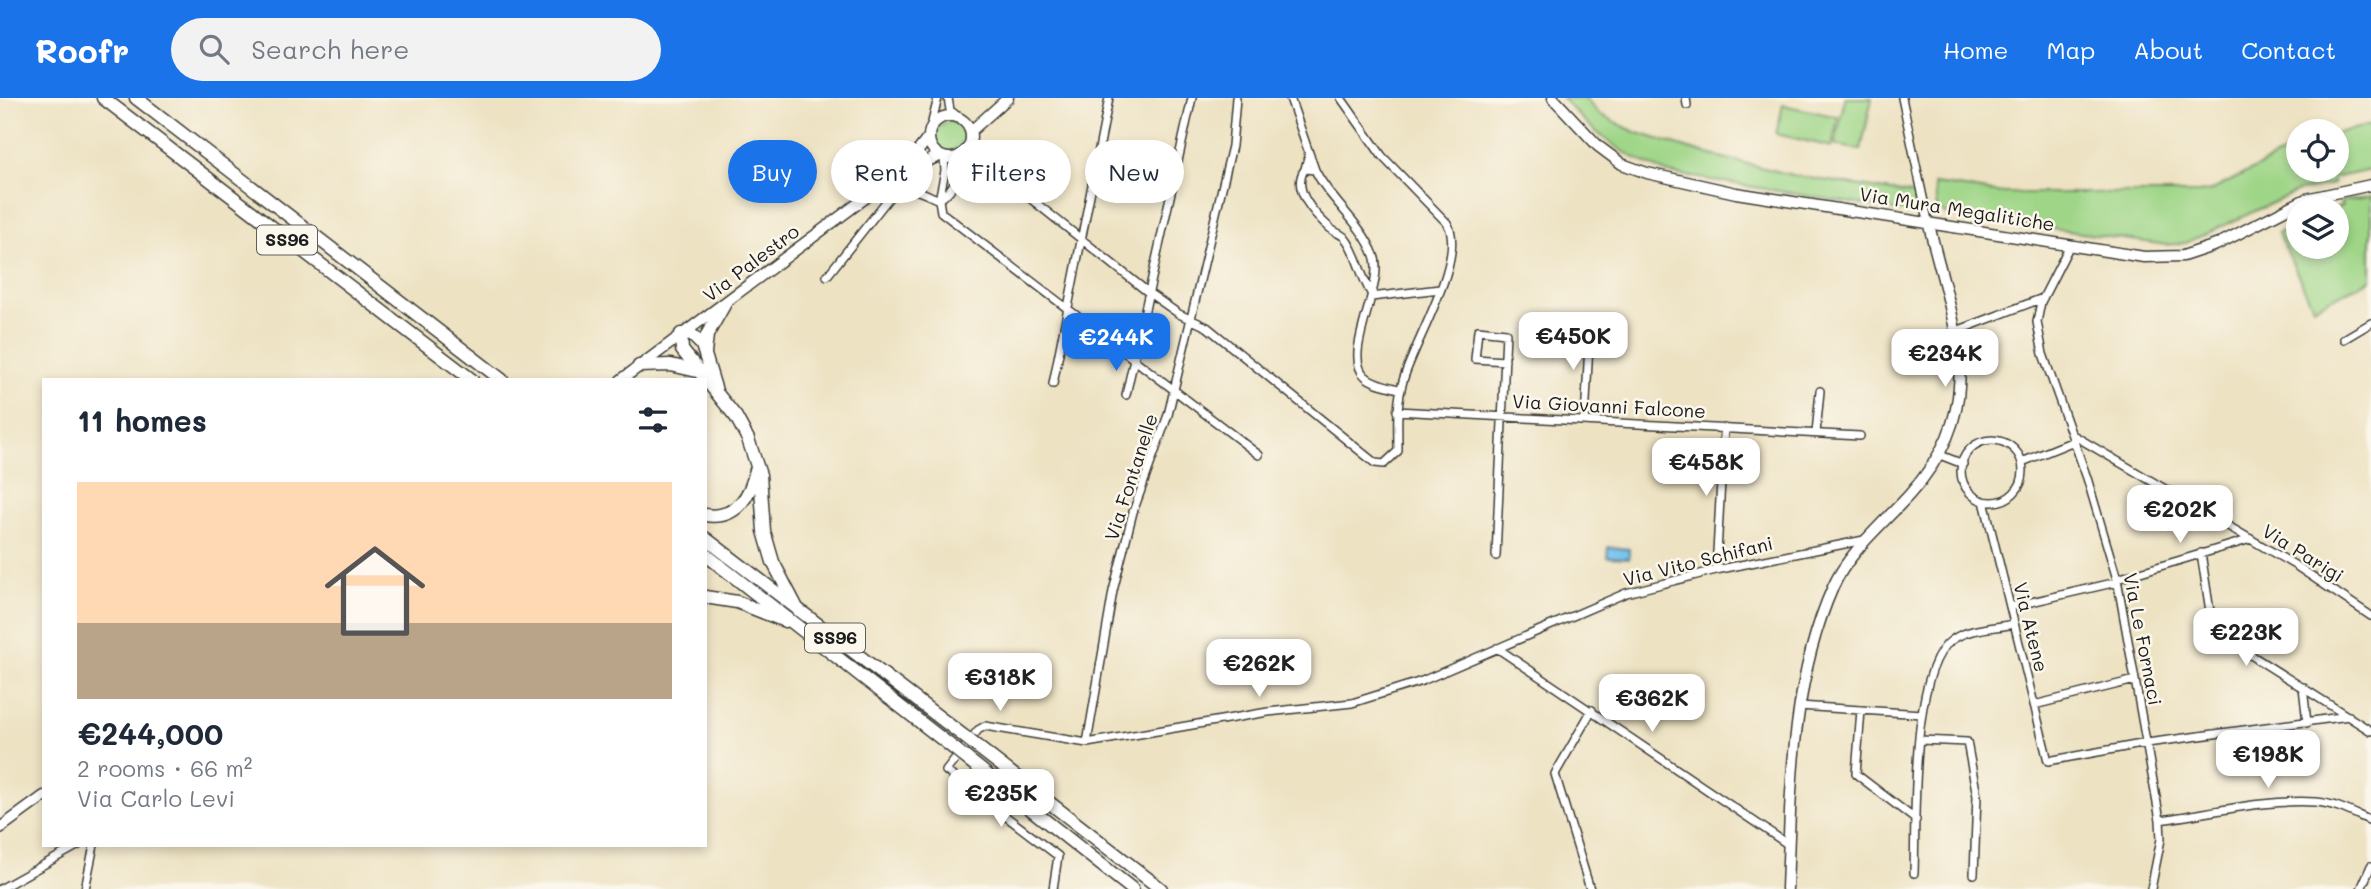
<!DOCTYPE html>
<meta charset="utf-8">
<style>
:root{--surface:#fff;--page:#f2f2f3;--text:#1f2937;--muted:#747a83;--line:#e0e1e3;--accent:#1a73e8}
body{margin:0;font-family:Mali,sans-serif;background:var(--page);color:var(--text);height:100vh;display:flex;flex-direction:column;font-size:26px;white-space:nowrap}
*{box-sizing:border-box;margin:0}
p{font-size:23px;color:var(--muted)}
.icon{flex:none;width:38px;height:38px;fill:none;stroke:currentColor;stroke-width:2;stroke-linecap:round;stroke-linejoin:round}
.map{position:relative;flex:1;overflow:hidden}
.drawer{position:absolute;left:42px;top:280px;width:665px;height:469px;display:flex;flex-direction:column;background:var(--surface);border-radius:0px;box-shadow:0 4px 10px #0003}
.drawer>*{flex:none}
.guide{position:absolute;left:728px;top:42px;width:665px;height:63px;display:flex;gap:14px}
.fabs{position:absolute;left:2286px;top:21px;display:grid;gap:14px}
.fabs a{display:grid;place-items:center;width:63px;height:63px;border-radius:50%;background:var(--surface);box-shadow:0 4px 10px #0003;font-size:35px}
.price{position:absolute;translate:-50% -60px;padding:0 16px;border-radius:14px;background:#fff;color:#222;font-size:23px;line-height:46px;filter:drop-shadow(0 2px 4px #0008)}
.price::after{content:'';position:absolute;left:50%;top:42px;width:21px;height:16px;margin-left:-10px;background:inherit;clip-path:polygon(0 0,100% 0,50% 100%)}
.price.active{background:var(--accent);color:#fff}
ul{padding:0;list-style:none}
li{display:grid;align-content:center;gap:14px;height:371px;padding:0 35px}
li+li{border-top:2px solid var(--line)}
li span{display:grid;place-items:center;height:217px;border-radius:0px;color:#555}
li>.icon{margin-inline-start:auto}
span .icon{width:126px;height:126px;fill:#fffc;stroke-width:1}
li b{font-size:30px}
h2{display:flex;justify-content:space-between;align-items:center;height:84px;padding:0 35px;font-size:30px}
.tag{padding:0 24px;border-radius:32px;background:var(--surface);box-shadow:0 4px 10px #0003;font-size:24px;line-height:63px}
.tag.active{background:var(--accent);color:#fff}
header{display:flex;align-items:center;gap:42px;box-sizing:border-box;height:98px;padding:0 35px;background:var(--accent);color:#fff}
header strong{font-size:33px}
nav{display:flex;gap:38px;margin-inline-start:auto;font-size:24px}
.search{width:490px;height:63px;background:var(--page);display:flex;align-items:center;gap:18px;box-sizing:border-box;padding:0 24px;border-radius:38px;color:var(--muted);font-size:26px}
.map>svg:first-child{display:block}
.green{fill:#9ed586;stroke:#5d7851;stroke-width:2}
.water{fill:#72bfec;stroke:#476e84;stroke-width:2}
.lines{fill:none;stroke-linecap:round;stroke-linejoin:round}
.street-casing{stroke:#3b3a35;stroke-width:10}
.secondary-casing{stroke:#3b3a35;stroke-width:13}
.highway-casing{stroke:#3b3a35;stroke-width:15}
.street{stroke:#fff;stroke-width:7}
.secondary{stroke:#fff;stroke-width:10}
.highway{stroke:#fff;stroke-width:12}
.highway-bridge-casing{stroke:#3b3a35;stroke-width:15;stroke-linecap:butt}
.highway-bridge{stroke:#fff;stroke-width:12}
.labels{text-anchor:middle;stroke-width:5;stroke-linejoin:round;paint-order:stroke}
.shield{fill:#fbf7ec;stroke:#5f5e5a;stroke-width:2}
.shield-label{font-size:18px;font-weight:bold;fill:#1c1c1c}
.street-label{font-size:19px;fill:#1c1c1c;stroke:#fbf7ec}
</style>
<header>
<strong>Roofr</strong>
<div class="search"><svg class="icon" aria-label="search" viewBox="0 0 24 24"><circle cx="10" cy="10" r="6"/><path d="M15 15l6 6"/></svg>Search here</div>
<nav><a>Home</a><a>Map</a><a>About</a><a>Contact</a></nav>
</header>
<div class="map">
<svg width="2371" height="791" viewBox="0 0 2371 791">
<rect width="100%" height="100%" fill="#fbf7ec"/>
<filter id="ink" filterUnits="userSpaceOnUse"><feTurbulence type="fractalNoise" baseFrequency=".0143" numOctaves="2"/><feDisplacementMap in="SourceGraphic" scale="14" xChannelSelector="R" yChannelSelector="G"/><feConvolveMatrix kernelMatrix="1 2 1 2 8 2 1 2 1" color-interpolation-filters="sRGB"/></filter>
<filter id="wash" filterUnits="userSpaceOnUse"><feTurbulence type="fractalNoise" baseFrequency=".00686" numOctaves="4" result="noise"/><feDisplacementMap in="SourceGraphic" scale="28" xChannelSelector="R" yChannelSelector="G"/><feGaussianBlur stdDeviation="1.57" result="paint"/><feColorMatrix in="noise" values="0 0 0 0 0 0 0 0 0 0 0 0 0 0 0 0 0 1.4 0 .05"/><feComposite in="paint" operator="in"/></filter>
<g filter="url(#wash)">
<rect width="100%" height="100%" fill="#ede2c2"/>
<path class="green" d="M1562,0H1585L1599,16L1635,34L1699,54L1797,78L1918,97L1920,109L1912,115L1669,75C1622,58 1596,37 1562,0Z
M1845,0H1872L1861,52L1835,47Z
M1783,7L1838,19L1832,49L1776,36Z
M935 39a15 15 0 1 1 30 0a15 15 0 1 1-30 0Z
M2371,27V72L2333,80V86L2296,94L2186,145L2167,147L1946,116L1937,110L1934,86L2004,95H2199L2211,93L2298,48V72H2336V35Z
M2371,98V182L2313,209L2278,135L2298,127V149H2336V110L2342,108L2340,104Z"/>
<path class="water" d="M1608,449L1629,451V460L1607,459Z"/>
</g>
<g filter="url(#ink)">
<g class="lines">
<g class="street-casing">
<path id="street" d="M948,0L950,12L957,18
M1290,0L1309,55
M1686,0L1687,7
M1902,0L1928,123
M931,28L938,0
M968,51L1149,195L1179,216L1207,229L1375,365L1384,366L1398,353C1398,329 1396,306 1403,283C1413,246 1468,158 1447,125L1382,58L1341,0
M944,59L945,73L939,102C956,90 959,76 962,56
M1305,71L1309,55L1315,72
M2070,147L2041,204L2037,224L2043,256L2087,380L2117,481L2160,722L2161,741L2151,791
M827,178L892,96C908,85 923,95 939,102L941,114L1259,357
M1371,195C1360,178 1357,154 1345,140C1341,135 1335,135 1331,131C1316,118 1290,91 1305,71L1315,72C1330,103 1361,124 1374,157C1386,186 1341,257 1365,278C1373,286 1390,288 1401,292
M1371,199L1440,191
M1954,234L2043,200
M2344,241L2371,225
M1053,286L1109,0
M1126,297L1192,0
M1397,313L1860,338
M1585,322L1590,227
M1816,335L1820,293
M2073,337L2298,469L2371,518
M1961 373a31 31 0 1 1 62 0a31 31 0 1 1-62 0Z
M1940,357L1963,366
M2022,364L2074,343
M1984,403L2048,663L2147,645L2349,618
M2201,455L2213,533L2371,633
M1496,458C1499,384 1503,309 1506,235L1478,232L1475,261L1505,263
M1716,472L1724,330
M2117,481L2251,441
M2010,509L2117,484
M1497,550L1789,747
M2303,589L2307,625
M2034,607L2135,582
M1799,608L1922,616
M1861,612L1856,676L1916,722
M1921,642L1967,644L1977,698L1974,776
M1087,645L1113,493L1133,414L1168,317L1232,48L1236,0
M2160,722C2211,715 2264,701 2315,704C2335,705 2353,715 2371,723
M1914,775C1916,723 1910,571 1952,542C1968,530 1995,530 2014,526
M0,791L79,747
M85,791L94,747
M1053,791L1058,758L946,673L978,632L985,628L1087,645L1268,614L1352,605L1422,583L1626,495L1716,472L1864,442
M1590,791L1555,676L1592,612
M2361,791L2371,768"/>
</g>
<g class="secondary-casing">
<path id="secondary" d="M1553,0L1598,48L1622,66L1647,75L1736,95L2144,159L2183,158L2216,147L2306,101L2371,87
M929 39a21 21 0 1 1 42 0a21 21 0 1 1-42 0Z
M971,33L1008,0
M902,74L928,40
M621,282L880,89L901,75L939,58
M0,730L44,698
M1787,791C1791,690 1791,584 1833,489C1849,453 1884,425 1910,396C1992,304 1953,229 1928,123"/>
</g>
<g class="highway-casing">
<path id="highway" d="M103,0L472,282
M136,0L502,282
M705,255L707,237L724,207
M639,268L671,267L697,273
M716,293L702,247L692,237L681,236L682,252L736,319L748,341L760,377L764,433L773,464L798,512
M705,417C736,422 750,399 756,372
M705,440L965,639
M705,456L956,652
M705,499L737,504L785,523
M975,647L1161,791
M966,660L1132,791"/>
</g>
<use href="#street" class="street"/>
<use href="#secondary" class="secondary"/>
<use href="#highway" class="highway"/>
<g class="highway-bridge-casing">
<path id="highway-bridge" d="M965,639L975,647
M956,652L966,660"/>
</g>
<use href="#highway-bridge" class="highway-bridge"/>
</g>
</g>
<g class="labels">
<g class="shield">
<rect x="257" y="127.5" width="60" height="29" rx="5"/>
<rect x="805" y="525.5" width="60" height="29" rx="5"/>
</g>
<g class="shield-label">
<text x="287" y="148">SS96</text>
<text x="835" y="546">SS96</text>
</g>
<g class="street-label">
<text transform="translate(1957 111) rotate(9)" y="7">Via Mura Megalitiche</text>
<text transform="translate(751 165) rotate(-37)" y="7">Via Palestro</text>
<text transform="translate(1609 308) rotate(3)" y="7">Via Giovanni Falcone</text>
<text transform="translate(1131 379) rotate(-72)" y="7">Via Fontanelle</text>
<text transform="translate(2303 455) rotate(32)" y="7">Via Parigi</text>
<text transform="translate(1698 463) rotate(-14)" y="7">Via Vito Schifani</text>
<text transform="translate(2031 529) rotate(76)" y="7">Via Atene</text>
<text transform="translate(2143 541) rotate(79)" y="7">Via Le Fornaci</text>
</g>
</g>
</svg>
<div class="fabs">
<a><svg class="icon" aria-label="locate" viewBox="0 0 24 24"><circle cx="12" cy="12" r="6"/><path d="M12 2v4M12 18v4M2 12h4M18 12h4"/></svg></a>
<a><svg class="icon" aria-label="layers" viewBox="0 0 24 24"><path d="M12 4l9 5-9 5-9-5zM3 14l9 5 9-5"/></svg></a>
</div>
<b class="price" style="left:1573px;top:274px">€450K</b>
<b class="price active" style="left:1116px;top:275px">€244K</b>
<b class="price" style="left:1945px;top:291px">€234K</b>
<b class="price" style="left:1706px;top:400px">€458K</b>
<b class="price" style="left:2180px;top:447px">€202K</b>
<b class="price" style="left:2246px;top:570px">€223K</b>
<b class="price" style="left:1259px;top:601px">€262K</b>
<b class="price" style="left:1000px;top:615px">€318K</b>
<b class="price" style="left:1652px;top:636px">€362K</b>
<b class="price" style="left:2268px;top:692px">€198K</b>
<b class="price" style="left:1001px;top:731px">€235K</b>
<div class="guide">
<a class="tag active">Buy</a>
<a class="tag">Rent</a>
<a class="tag">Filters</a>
<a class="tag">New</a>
</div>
<section class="drawer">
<h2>11 homes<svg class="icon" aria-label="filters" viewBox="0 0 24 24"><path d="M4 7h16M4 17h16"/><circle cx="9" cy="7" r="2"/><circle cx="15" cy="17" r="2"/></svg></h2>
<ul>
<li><span style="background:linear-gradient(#ffd9b3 65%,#b9a48a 0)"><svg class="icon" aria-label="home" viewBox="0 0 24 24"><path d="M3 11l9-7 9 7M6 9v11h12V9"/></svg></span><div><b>€244,000</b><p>2 rooms · 66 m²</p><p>Via Carlo Levi</p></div></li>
</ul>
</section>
</div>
